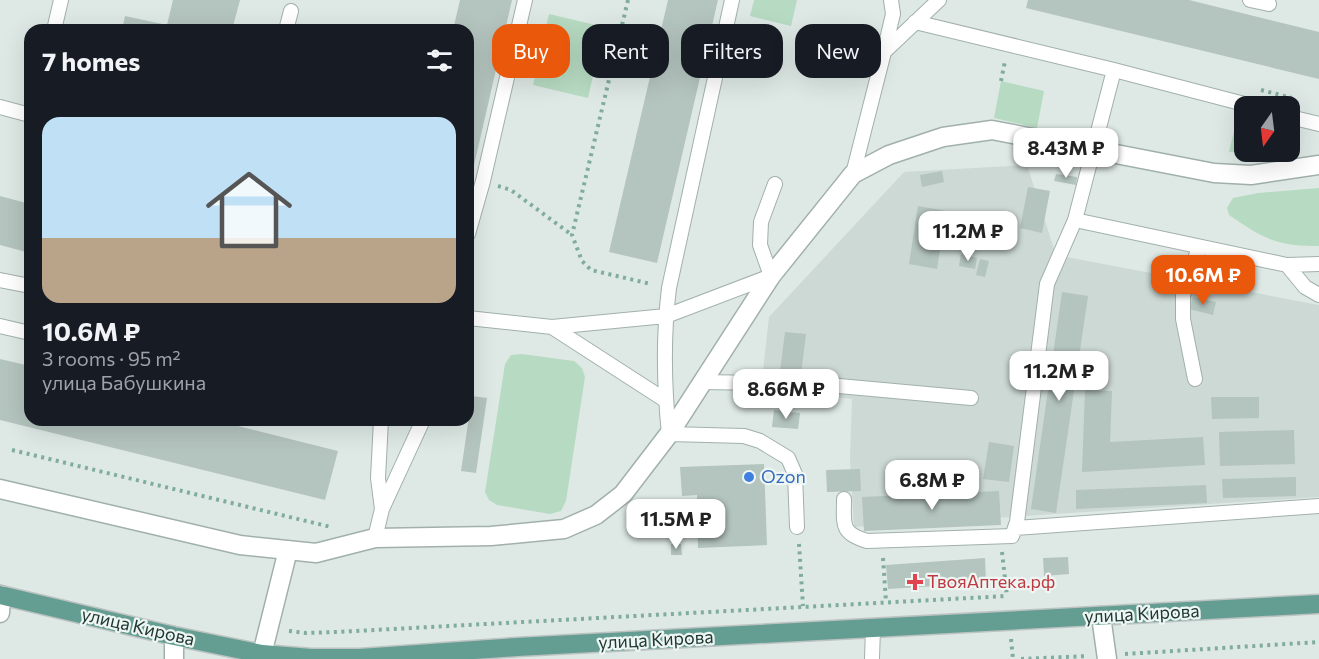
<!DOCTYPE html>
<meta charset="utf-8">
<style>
:root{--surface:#171b24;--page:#242831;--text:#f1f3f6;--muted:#9ea1a6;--accent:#ea580c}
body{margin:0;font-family:Commissioner,sans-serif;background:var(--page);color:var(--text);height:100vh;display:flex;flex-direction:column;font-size:22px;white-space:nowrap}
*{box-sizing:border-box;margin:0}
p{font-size:20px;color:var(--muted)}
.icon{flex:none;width:33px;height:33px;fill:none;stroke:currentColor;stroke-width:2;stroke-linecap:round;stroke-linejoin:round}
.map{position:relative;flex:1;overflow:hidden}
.sheet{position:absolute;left:24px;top:24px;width:450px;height:402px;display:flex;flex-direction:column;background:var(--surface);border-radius:18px;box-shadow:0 6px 24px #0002}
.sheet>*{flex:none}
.guide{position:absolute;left:492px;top:24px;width:570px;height:54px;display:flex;gap:12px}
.needle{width:39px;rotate:194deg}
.tools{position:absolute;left:1234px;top:96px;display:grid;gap:12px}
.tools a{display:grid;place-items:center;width:66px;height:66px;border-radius:12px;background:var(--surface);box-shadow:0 6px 24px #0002;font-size:30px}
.price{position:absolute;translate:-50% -51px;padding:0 14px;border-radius:12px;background:#fff;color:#222;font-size:20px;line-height:39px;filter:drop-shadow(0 2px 3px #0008)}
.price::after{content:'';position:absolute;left:50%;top:36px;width:18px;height:14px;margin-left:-9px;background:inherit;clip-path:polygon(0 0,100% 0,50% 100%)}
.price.on{background:var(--accent);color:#fff}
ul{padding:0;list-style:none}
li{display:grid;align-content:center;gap:12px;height:318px;padding:0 18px}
li span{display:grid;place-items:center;height:186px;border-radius:18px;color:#555}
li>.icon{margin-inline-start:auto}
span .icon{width:108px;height:108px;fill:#fffc;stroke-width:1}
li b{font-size:26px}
h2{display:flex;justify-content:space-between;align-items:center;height:72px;padding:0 18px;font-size:26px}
.chip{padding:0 21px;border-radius:18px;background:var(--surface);box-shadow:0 6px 24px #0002;font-size:21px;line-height:54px}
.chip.on{background:var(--accent);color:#fff}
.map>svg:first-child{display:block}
.built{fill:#cdd9d4}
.green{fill:#b7dac2}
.building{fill:#b4c4be}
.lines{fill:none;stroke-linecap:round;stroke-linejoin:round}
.service-casing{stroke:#a1b0ac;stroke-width:16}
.minor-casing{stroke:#a1b0ac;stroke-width:21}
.primary-casing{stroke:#bcc3c2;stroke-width:21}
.path{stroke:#80aca0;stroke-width:4;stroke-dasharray:3 4.5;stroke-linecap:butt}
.service{stroke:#fff;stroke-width:14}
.minor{stroke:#fff;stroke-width:18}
.primary{stroke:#649d91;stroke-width:18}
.shop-dot{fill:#3f7fe0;stroke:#eef6f3;stroke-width:2}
.health-dot{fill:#e0444e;stroke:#eef6f3;stroke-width:2}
.labels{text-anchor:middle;stroke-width:4.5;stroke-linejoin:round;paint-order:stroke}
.shop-label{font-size:18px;fill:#366cbe;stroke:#eef6f3;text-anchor:start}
.health-label{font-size:18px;fill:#be3a42;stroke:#eef6f3;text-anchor:start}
.street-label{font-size:18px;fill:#203833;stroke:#eef6f3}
</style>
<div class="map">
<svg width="1319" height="659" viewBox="0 0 1319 659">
<rect width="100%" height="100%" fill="#dee9e5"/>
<path class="built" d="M1027,165L1056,255L1319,305V497L854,527L850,459L852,399L761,388L769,317L904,172Z"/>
<path class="green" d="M754,0H797L791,26L750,16Z
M549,14L604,27L588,98L533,85Z
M1001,81L1044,91L1037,128L994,118Z
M1239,110L1245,112V152H1247H1229Z
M1319,188V246C1277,247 1263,238 1229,215L1227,208L1233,198L1258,193Z
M522,354L574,361L582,368L585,377L566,501L561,511L550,514L497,505L489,500L485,492L505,364L511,355Z"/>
<path class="building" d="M173,0H240L232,30H122L125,16L167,25Z
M460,0H512L469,187L468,30H453Z
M668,0H718L657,263L609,252Z
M1028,0H1189L1319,32V79L1026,8Z
M326,24L346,29V30H325Z
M942,171L944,182L922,187L920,175Z
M1056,174L1077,177L1076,185L1054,181Z
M1028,187L1050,191L1042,233L1020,228Z
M0,196L30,204V253L0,245Z
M918,206L946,211L937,269L909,264Z
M961,254L977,258L975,269L959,266Z
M980,259L989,261L985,277L976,275Z
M1062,292L1088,296L1056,513L1031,509Z
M1193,297L1216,302L1213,315L1189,309Z
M785,332L806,334L801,374L780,371Z
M0,359L30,366L28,374L30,375V420H214L338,451L325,500L0,420Z
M1085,390L1112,391L1110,442L1203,437L1205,465L1082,472Z
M472,396L487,398L476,473L461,471Z
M1211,397H1259V418L1212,419Z
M774,410L800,413L798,429L772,427Z
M1294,430L1295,464L1220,466L1219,432Z
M989,442L1014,446L1009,482L983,479Z
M764,464L767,545L698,548L697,495L682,496L680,467Z
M860,469L861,491L827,492L826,470Z
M1296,477V496L1223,498L1222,479Z
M1206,485L1207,503L1076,509V490Z
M999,491L1001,525L864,531L862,497Z
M671,544H681L682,555H671Z
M1068,557L1069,574L1044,576L1043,558Z
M985,558L986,583L888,589L886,565Z"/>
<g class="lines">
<g class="service-casing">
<path id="service" d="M732,0L669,288C663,337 664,386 669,434L744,436L760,441L788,458L795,474L797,527
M1250,0L1269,4
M915,22L1114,70L1252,106
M54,30L61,0
M286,30L291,11
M884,52L893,14L891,0
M0,107L30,115
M1290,117L1319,124
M853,174L884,52L939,0
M1075,220L1287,265L1319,264
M468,234L483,181L525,0
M1287,265L1305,287L1319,295
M0,280L30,286
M468,318L552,327L665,400
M0,326L30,333
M552,327L666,316L771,276L760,245L761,222L775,184
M1195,379L1183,319V295L1199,247
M701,382L817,384L971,398
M381,420L378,478L382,509
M844,499C844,524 840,533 867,541L1012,536L1017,522L1047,284L1075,220L1114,70
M1015,528L1319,506
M375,538L382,509L423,420
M872,659L873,628"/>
</g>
<g class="minor-casing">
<path id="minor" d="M0,489L240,545L316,553L375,538L491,536L564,529L596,515L623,494L669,434L771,276L853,174L889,155L943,137L992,130L1214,173L1251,175L1319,165
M0,613L1,595
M1101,616L1107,659
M174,636V659
M262,654L288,550"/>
</g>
<g class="primary-casing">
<path id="primary" d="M0,595L174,636L262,654L311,658H360L517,647L1319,604"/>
</g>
<path class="path" d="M628,0L572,235L582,261L591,270L651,284
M531,45L541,48
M1001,81L1005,61
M1261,90L1292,98
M498,186L511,190L572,235
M12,450L331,527
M799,544L803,606
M1002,552L1007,596
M883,558L886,602
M289,631L306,633L337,632L1007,596
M1011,639L1013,659
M1125,654L1319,642
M1021,659L1088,656"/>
<use href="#service" class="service"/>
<use href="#minor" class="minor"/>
<use href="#primary" class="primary"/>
</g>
<circle class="shop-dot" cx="749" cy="477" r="6"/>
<path class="health-dot" d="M912 573h6v6h6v6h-6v6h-6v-6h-6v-6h6z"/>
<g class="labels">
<g class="shop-label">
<text x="761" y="483">Ozon</text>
</g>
<g class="health-label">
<text x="927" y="588">ТвояАптека.рф</text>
</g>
<g class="street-label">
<text transform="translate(1142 614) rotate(-3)" y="6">улица Кирова</text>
<text transform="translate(138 627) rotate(13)" y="6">улица Кирова</text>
<text transform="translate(656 640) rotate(-3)" y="6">улица Кирова</text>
</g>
</g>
</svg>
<div class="tools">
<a><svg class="needle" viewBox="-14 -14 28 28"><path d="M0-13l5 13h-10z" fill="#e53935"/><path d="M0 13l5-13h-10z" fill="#9ea1a6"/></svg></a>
</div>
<b class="price" style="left:1066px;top:179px">8.43M ₽</b>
<b class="price" style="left:968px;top:262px">11.2M ₽</b>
<b class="price on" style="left:1203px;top:306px">10.6M ₽</b>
<b class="price" style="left:1059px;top:402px">11.2M ₽</b>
<b class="price" style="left:786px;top:420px">8.66M ₽</b>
<b class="price" style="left:932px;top:511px">6.8M ₽</b>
<b class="price" style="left:676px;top:550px">11.5M ₽</b>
<div class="guide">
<a class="chip on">Buy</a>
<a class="chip">Rent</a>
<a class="chip">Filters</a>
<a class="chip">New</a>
</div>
<section class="sheet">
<h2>7 homes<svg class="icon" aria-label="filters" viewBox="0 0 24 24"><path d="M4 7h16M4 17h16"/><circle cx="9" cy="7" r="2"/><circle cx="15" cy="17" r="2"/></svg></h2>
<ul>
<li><span style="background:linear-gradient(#bfe0f5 65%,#b9a48a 0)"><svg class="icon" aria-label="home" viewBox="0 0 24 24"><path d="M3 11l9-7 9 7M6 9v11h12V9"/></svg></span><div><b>10.6M ₽</b><p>3 rooms · 95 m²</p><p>улица Бабушкина</p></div></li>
</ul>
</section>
</div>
